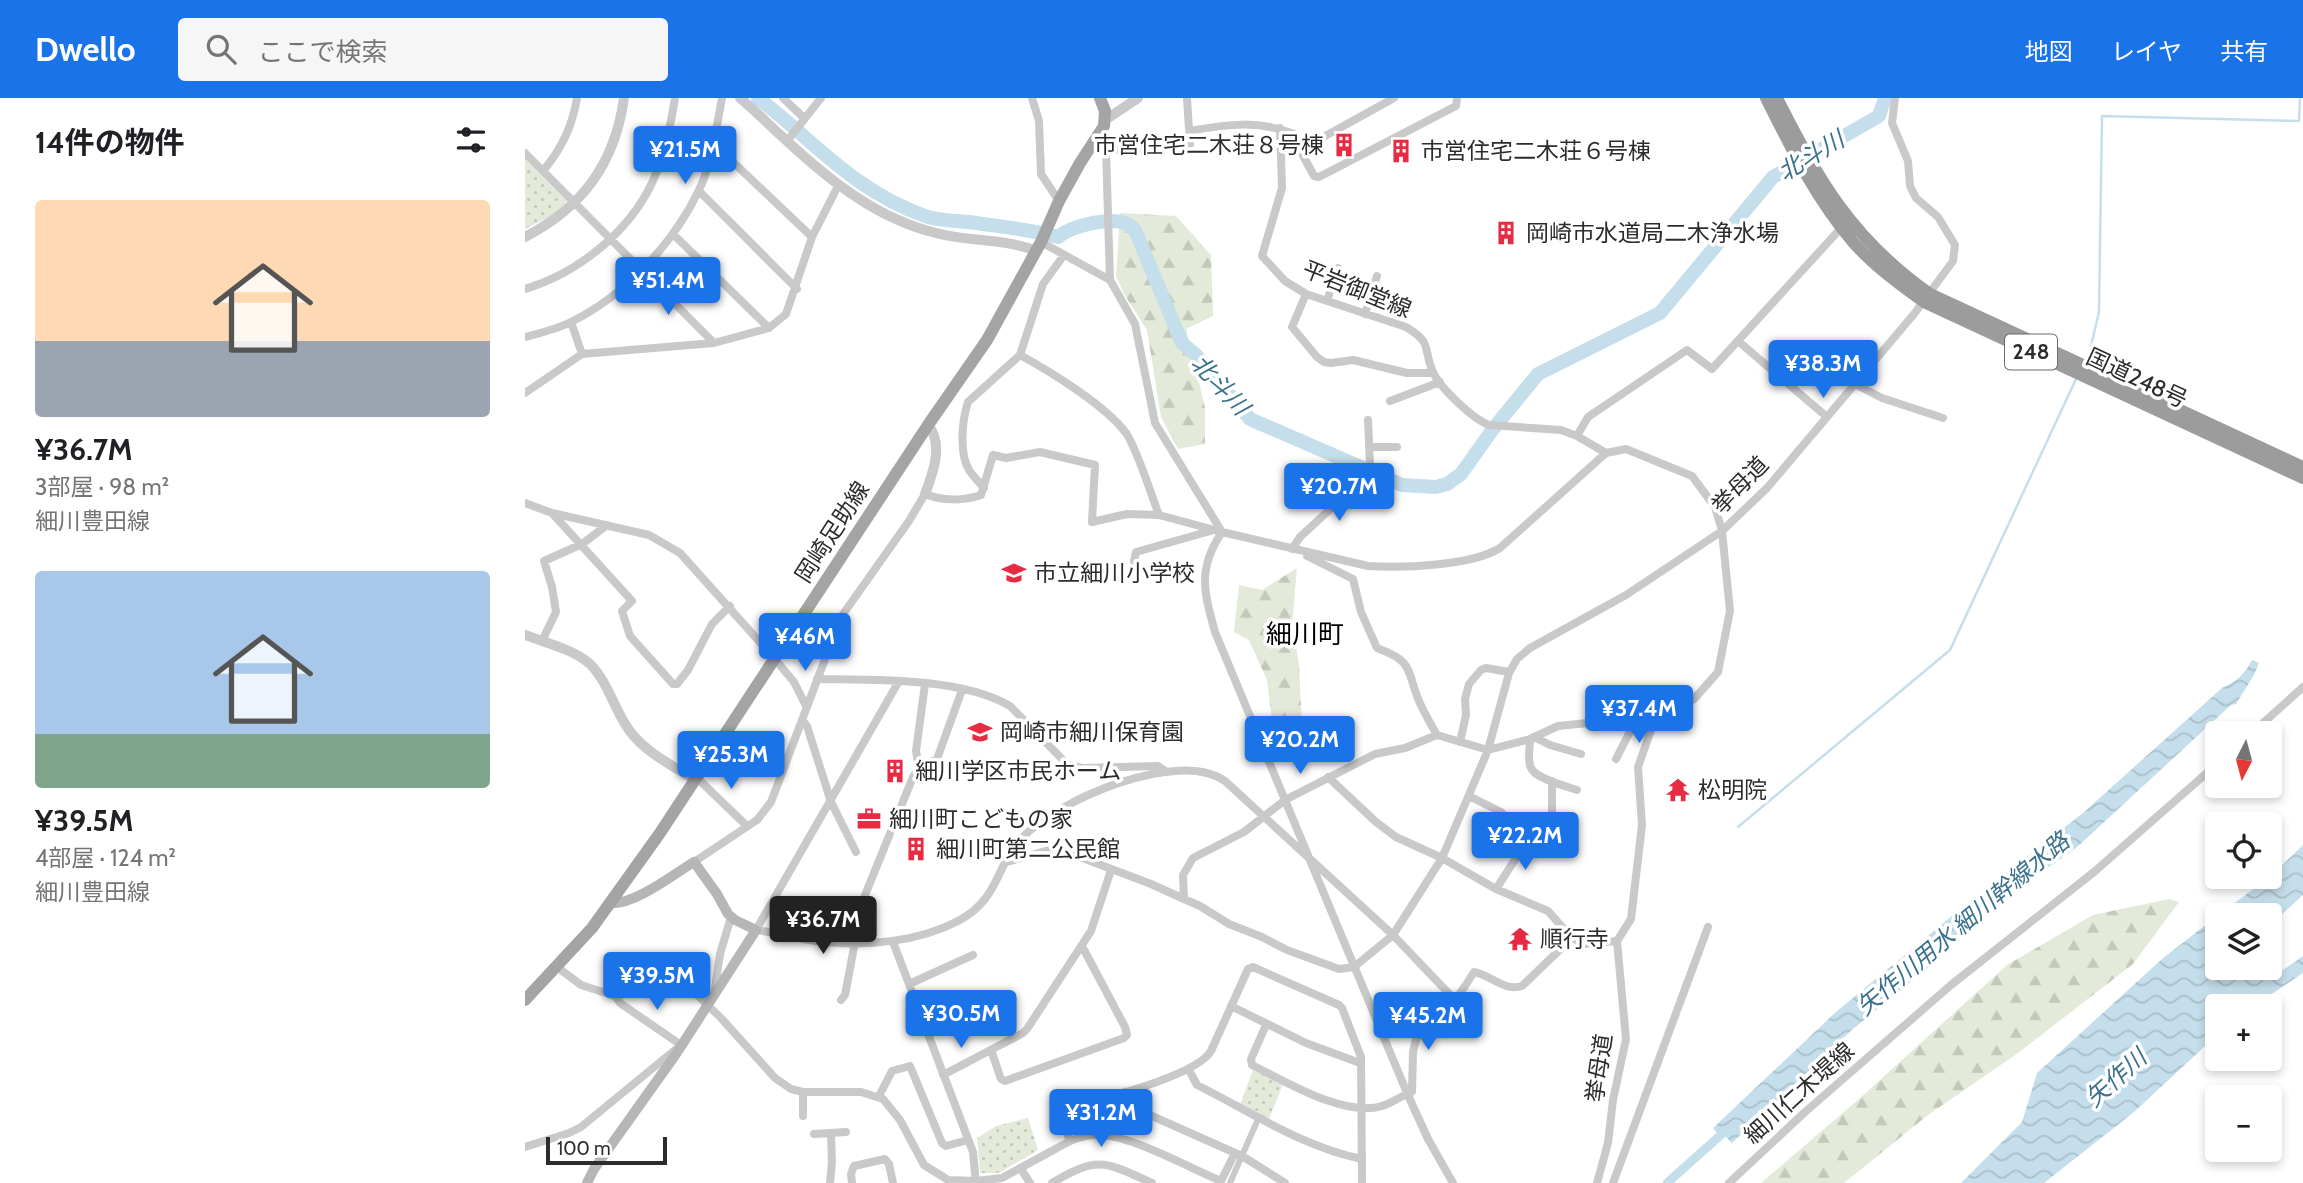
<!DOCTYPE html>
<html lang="ja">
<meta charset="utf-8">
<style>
:root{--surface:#fff;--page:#f6f6f6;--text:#202124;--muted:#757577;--accent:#1a73e8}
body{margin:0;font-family:Cabin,"Noto Sans JP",sans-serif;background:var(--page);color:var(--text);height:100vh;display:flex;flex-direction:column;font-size:26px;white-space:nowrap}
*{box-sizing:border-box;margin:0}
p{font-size:23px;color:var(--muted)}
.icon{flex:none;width:38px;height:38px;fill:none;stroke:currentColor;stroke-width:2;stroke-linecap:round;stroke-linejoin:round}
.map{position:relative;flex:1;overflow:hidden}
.details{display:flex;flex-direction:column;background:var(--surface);width:525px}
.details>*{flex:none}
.needle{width:46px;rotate:186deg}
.fabs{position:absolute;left:1680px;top:623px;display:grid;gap:14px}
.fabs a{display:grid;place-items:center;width:77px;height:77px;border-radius:7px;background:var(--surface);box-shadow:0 4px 10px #0003;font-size:35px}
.scale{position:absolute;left:21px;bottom:18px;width:121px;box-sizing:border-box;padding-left:7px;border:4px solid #2c2c2c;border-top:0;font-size:19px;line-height:24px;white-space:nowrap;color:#2c2c2c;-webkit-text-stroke:5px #fff;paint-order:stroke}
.price{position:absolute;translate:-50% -60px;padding:0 16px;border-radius:7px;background:var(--accent);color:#fff;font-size:23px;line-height:46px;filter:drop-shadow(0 2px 4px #0008)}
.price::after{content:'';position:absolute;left:50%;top:42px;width:21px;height:16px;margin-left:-10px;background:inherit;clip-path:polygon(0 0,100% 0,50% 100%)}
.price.current{background:#222;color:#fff}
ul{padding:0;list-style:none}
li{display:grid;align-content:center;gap:14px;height:371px;padding:0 35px}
li span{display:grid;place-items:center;height:217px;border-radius:7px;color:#555}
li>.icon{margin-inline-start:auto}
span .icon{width:126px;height:126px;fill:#fffc;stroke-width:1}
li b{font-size:30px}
h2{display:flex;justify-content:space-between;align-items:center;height:84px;padding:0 35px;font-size:30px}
header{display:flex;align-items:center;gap:42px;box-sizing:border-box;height:98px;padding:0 35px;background:var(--accent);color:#fff}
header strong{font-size:33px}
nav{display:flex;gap:38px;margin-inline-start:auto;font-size:24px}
.search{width:490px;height:63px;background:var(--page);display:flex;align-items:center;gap:18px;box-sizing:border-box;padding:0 24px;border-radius:7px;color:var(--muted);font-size:26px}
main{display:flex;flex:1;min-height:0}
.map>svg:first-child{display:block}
.grass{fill:url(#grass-dots)}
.forest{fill:url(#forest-firs)}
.water{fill:url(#water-waves)}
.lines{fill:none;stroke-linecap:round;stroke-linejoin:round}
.stream{stroke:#c5deeb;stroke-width:2.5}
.canal{stroke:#c5deeb;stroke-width:9}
.river{stroke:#c5deeb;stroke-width:14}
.pedestrian{stroke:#c9c9c9;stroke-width:6}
.minor{stroke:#c9c9c9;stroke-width:8}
.tertiary{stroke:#c9c9c9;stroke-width:10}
.secondary{stroke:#b6b6b6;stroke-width:10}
.primary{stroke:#a4a4a4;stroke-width:12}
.trunk{stroke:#9c9c9c;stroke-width:12}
.labels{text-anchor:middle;stroke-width:7;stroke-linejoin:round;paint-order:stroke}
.shield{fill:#fff;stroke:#6b6b6b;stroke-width:2}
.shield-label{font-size:21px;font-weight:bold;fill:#2c2c2c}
.poi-label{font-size:23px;fill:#2c2c2c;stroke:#fff;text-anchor:start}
.street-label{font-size:23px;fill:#2c2c2c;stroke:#fff}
.water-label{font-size:24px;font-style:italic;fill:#3a728e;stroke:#fff}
.quarter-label{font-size:26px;fill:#000;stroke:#fff}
</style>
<header>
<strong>Dwello</strong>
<div class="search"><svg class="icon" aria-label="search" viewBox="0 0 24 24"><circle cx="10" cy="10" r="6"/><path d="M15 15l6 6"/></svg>ここで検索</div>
<nav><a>地図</a><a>レイヤ</a><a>共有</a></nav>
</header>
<main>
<section class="details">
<h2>14件の物件<svg class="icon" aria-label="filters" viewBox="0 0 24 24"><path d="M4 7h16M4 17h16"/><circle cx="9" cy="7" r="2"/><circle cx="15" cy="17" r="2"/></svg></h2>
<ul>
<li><span style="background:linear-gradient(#ffd9b3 65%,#9aa5b1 0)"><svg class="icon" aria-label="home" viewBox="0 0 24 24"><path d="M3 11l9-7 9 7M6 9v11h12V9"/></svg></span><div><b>¥36.7M</b><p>3部屋 · 98 m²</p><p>細川豊田線</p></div></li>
<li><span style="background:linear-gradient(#a9c7e8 75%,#7fa58c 0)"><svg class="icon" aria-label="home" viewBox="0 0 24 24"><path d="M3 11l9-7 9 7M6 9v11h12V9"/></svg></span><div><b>¥39.5M</b><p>4部屋 · 124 m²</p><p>細川豊田線</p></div></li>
</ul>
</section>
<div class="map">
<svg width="1778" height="1085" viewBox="0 0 1778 1085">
<defs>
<pattern id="grass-dots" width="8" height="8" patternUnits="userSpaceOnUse" patternTransform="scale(1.75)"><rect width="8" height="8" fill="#e3ead9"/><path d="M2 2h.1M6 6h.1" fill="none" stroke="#c3c9ba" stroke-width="1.8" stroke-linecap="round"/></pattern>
<pattern id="forest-firs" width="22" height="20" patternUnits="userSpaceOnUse" patternTransform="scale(1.75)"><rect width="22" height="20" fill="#e3ead9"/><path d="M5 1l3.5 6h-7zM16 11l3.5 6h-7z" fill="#c3c9ba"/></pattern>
<pattern id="water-waves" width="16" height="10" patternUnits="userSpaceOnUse" patternTransform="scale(1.75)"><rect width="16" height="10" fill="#c5deeb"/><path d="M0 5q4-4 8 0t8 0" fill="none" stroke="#a9bfca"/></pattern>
</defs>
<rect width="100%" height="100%" fill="#fff"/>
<path class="grass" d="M0,61L42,103L29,117L0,131Z
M728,972L758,986L744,1021L715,1007Z
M503,1020L513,1052L474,1075H455L452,1040L471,1028Z"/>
<path class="forest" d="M595,115L651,118L686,157L688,218L661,231L680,309V346L653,351L636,319L622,232L599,196L591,178Z
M772,470L767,527L774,566L777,630L749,640L742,582L724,542L709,534L714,487L737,492Z
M1644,801L1654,804L1608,866L1493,955L1403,1017L1319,1085H1236L1334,1001L1482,867L1568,817Z"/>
<path class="water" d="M1727,562L1734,565L1729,577L1711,606L1706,607L1551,750L1486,795L1407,859L1404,869L1328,931L1207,1045L1200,1038L1194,1044L1189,1038L1192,1035L1188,1030L1312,913L1439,808L1558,715L1697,590C1712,583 1719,577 1727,562Z
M1778,747V797L1745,827V817H1693L1745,779Z
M1692,818V870L1758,872L1778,858V875L1729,908H1692V937L1609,1014L1519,1085H1436L1497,1024L1512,975L1637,861Z"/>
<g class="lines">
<path class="stream" d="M1560,263L1565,252L1574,214L1577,18L1774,23L1775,0
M1213,729L1425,552L1551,281"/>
<path class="canal" d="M1142,1085L1198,1035"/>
<path class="river" d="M233,0C290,44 329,93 400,118C413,123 429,122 443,124C473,128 503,131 533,139C546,128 583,119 600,125C602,125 609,131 610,132L657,245L671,257L725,321L877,387L911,389L922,386L936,376L968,331L1013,276L1135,215L1248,79L1354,18L1360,0"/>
<path class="pedestrian" d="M705,1085L734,1019"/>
<path class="minor" d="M258,0L279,20
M507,0L514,23L516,76L534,103
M755,30L757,90L737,158L760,183L781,196L881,229C909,246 897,250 908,274C915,290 948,321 964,327L1036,332L1052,338L1081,355
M665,33C701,26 735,22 769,36L775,52L789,78L794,79L931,8L932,0
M262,43L296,0
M188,45L287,139
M581,51L600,52L665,46L662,0
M775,52L869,0
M0,55L189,245
M18,73C37,50 47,29 52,0
M174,93L272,191
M148,136L244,230
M516,144L585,182
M0,191C56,174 111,129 132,73C141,49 146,25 150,0
M781,196L767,229L792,259L799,264L806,265L828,262L882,275H908
M802,203L813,170
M840,216L852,178
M46,224L57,256
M0,239C15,235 32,231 46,224C99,198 148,146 173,94C187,66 191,31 197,0
M1213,243L1302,319
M495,257C526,274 580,307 601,335C612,351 626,396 634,417
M1330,286L1357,300L1418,320
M0,295L57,256L189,245L244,230L261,216L287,139L313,88
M865,303L915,284
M1052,338L1063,319L1162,252L1187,271L1317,129
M844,349H872
M459,390C454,384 448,378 444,372C434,355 437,322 443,304L495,257L518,186L539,157
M0,405L27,415L124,437L155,455L249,560L269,584L281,608
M27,415L107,503L97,513L105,538L148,586H152L163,572L187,526L205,508
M767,451L775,439L839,380L845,367L843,322
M782,458L828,481L836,514L852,550C890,564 881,572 894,603C899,615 906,626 912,637
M609,463L611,454L689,432
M17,543L31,514L27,489L19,463L57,446L82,427
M292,581C348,582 436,579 485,608L543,667L558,670L633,668L642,674
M374,583L231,832C253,835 276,842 299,844C343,848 393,844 433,823C475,801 470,768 497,740C532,702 653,650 700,683L868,837L929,901
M277,622L282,628L306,704L331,754
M1727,635L1778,589
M1009,639L1025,647L1056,656
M1005,641C1005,649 1002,663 1006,670C1011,681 1041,688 1052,692
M935,644L941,617L940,601L944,586L956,572L961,570L984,574
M1091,661L1112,620
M394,670L391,653L400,586
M171,679L222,728
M803,679L851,724L871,739L917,760L971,791L1023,813L1047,840L1059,846L1092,843
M944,698L976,714L990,730L1004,740
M169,764L232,722L246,704L316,519L384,423L400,396C417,403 439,403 456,397L468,357L481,360L515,354L570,367L567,424L602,416L634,417L697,434C672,471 679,494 690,534L882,995L903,1041L928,1085
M482,764L524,752L539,753L626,786L659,801L658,777L668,760L719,734L760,702L850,656L880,650L912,637L963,652L1005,641L1033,628L1131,618L1169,601L1193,574L1205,513L1197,433L1190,409L1167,378L1101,351L1081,355L975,450C946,468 878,470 843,468L697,434L630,325L610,226L585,182L581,51L573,37
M971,791L1004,740L1027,717V683
M659,801L675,808L704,826L737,839L762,852L814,871L829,869L868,837L917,760L963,652L984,575L992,561L1005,550L1101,497L1197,433L1242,390L1389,216L1428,163L1430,147L1413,119L1391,100L1385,88L1383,63L1367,25L1370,0
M307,844L336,807L388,679L394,670L412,661L437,592
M368,844L448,1054L451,1085
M32,869L56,887L90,898L143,887L165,890L196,920L250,980L266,991L278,994H336L358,1001L375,1022L399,1067L423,1082L451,1083L477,1080L545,1043C555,1039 566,1036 577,1037C609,1039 665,1070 696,1083
M384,886L448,857
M136,889L133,877L143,860
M189,897L195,856L206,819
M316,902L320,897L330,844
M706,908L781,945L835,965
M741,927L726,961L727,967C760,983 820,1020 857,1008C868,1005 877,997 887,994L888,954L894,930C916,924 937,894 949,874C966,877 979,894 997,888L1047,840
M466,952L476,981L480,983L599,940L602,937L600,929L557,848
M664,972L672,987C726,1014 778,1049 837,1061
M418,977L498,935L502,931L566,833L586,772
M278,994V1018
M600,994L618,1014L717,1058L760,1085
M354,998L367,973L385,968L417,1045L421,1048L443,1042
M289,1036L321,1034
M545,1043L535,1018L537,1012C568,1003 671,979 686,953L723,871L728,869L814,907L817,910L836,959L837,1085
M0,1049L44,1035L56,1029L156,947L95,905L90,898
M496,1071L505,1085
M305,1085L307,1064L306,1036
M327,1085L326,1076L329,1068L360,1061L364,1066L368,1085
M527,1085C574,1057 580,1064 627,1085
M695,1085L710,1055
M1072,1085L1083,1045L1088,1002L1101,941L1092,843L1106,821L1117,727L1113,669L1131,618
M1088,1085L1183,829
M1204,1085L1280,1014L1426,887L1569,774L1692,666"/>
<path class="tertiary" d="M215,0C231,13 246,29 262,43C305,83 353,121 411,135C444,144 479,140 511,153
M580,22L613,0
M0,139C58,109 90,65 99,0
M400,396C408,375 419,346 403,327
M0,537C21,545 48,551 65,566C83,584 89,611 104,632C120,654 146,667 169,681"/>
<path class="secondary" d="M62,1085L69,1071L151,956L231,832L210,822L203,816L192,796L169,764C149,776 108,808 85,805"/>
<path class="primary" d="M0,902L67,830L135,735L403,327L462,242L516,144L534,103L555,65L579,28L580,13L575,0"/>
<path class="trunk" d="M1241,0C1266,50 1291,101 1328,144C1348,167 1374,186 1399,204L1778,380
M1252,0C1294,83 1327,141 1405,196L1778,369"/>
</g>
<defs>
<g id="building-bare" transform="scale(1.89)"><path d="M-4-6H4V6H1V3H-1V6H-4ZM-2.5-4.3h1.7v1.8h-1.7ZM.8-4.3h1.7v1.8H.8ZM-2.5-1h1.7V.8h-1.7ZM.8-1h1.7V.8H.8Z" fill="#e62b42" stroke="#fff" stroke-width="2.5" paint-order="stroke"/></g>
<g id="school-bare" transform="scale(1.89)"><path d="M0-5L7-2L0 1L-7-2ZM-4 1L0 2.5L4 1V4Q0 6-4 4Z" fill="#e62b42" stroke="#fff" stroke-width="2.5" paint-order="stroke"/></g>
<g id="temple-bare" transform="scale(1.89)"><path d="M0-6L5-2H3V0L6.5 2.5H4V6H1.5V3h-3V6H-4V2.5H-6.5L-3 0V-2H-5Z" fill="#e62b42" stroke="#fff" stroke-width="2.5" paint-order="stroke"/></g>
<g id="office-bare" transform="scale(1.89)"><path d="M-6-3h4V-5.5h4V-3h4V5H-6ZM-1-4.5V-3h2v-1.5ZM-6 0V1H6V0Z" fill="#e62b42" stroke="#fff" stroke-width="2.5" paint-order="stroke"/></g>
</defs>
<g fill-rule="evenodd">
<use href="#building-bare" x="819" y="47"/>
<use href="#building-bare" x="876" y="53"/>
<use href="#building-bare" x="981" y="135"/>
<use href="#school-bare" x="489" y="475"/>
<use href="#school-bare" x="455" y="634"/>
<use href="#building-bare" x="370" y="673"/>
<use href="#temple-bare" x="1153" y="692"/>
<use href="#office-bare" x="344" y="721"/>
<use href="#building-bare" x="391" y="751"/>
<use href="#temple-bare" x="995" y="841"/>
</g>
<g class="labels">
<rect class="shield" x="1480" y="236.5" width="52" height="35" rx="5"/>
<g class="shield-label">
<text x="1506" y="261">248</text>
</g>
<g class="poi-label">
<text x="799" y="55" text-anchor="end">市営住宅二木荘８号棟</text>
<text x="896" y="61">市営住宅二木荘６号棟</text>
<text x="1001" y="143">岡崎市水道局二木浄水場</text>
<text x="509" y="483">市立細川小学校</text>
<text x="475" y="642">岡崎市細川保育園</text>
<text x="390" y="681">細川学区市民ホーム</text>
<text x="1173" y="700">松明院</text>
<text x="364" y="729">細川町こどもの家</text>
<text x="411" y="759">細川町第二公民館</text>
<text x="1015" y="849">順行寺</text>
</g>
<g class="street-label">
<text transform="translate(832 191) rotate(22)" y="8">平岩御堂線</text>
<text transform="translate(1612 280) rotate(25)" y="8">国道248号</text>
<text transform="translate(1215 387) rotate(-46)" y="8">挙母道</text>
<text transform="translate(307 434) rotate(-57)" y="8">岡崎足助線</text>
<text transform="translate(1074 970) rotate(-82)" y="8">挙母道</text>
<text transform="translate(1274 995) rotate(-42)" y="8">細川仁木堤線</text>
</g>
<g class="water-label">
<text transform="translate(1286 58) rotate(-31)" y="8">北斗川</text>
<text transform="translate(695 287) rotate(47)" y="8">北斗川</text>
<text transform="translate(1438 826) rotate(-40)" y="8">矢作川用水 細川幹線水路</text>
<text transform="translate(1591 980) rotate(-42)" y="8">矢作川</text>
</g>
<g class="quarter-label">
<text x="780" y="545">細川町</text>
</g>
</g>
</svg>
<div class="fabs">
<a><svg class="needle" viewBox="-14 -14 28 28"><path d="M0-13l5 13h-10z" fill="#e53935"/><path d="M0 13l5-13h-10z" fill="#757577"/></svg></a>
<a><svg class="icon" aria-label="locate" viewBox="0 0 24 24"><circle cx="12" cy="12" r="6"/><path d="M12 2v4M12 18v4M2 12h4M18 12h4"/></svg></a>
<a><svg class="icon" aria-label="layers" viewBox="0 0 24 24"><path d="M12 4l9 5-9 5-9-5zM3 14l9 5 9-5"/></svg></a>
<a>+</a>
<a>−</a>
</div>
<div class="scale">100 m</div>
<b class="price" style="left:160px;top:88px">¥21.5M</b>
<b class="price" style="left:143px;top:219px">¥51.4M</b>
<b class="price" style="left:1298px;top:302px">¥38.3M</b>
<b class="price" style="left:814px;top:425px">¥20.7M</b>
<b class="price" style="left:280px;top:575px">¥46M</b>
<b class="price" style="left:1114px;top:647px">¥37.4M</b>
<b class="price" style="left:775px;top:678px">¥20.2M</b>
<b class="price" style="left:206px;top:693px">¥25.3M</b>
<b class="price" style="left:1000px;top:774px">¥22.2M</b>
<b class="price current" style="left:298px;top:858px">¥36.7M</b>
<b class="price" style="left:132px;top:914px">¥39.5M</b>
<b class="price" style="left:436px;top:952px">¥30.5M</b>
<b class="price" style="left:903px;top:954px">¥45.2M</b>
<b class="price" style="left:576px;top:1051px">¥31.2M</b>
</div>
</main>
